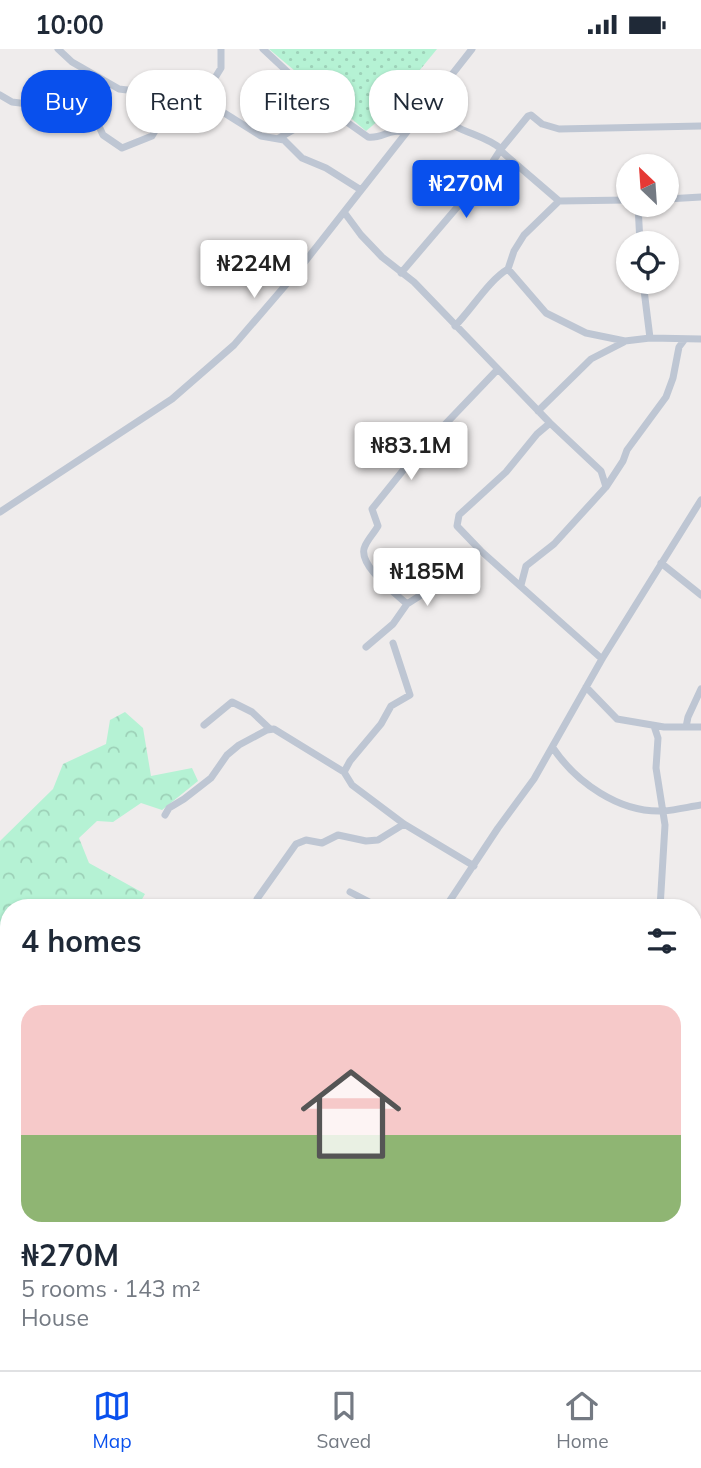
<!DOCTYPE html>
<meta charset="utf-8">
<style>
:root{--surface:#fff;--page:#f2f2f3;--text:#1f2937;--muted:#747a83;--line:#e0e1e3;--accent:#0950ed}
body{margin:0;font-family:Mulish,sans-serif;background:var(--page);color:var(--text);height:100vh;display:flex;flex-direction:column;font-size:26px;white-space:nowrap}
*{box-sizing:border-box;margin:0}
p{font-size:23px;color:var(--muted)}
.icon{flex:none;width:38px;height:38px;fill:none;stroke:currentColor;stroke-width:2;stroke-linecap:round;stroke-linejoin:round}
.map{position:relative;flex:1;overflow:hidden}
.side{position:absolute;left:0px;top:850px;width:702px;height:471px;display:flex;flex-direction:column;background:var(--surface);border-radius:28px 28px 0 0;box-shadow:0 2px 5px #0004}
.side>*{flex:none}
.guide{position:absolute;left:21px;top:21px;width:660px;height:63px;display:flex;gap:14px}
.needle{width:46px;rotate:335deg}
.controls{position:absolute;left:616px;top:105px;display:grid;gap:14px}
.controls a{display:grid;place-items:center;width:63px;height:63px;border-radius:50%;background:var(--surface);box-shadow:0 2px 5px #0004;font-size:35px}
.price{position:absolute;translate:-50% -60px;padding:0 16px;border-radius:7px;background:#fff;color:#222;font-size:23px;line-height:46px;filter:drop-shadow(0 2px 4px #0008)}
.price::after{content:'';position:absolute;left:50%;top:42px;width:21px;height:16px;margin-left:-10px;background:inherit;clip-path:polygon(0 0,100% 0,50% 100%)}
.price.on{background:var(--accent);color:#fff}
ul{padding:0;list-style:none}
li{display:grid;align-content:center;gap:14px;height:371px;padding:0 21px}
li+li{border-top:2px solid var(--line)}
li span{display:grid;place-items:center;height:217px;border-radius:21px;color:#555}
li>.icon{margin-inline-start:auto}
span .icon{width:126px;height:126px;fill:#fffc;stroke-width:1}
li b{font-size:30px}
h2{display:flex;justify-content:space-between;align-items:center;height:84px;padding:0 21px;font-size:30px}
.pill{padding:0 24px;border-radius:28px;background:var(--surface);box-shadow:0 2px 5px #0004;font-size:24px;line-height:63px}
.pill.on{background:var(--accent);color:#fff}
.status{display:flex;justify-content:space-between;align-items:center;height:49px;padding:0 35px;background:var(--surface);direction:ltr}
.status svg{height:19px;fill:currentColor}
.dock{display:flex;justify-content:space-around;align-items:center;height:98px;border-top:2px solid var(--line);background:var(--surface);font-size:19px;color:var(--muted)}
.dock a{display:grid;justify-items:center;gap:4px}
.dock .on{color:var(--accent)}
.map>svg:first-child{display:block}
.forest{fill:url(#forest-crowns)}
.garden{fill:url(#garden-dots)}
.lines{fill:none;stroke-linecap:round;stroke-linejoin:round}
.stream{stroke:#7eccf3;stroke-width:2}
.minor{stroke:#bec6d3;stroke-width:7}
</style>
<div class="status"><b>10:00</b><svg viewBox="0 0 49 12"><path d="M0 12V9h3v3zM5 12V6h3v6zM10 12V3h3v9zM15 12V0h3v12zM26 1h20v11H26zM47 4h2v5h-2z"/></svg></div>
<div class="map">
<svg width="701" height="1321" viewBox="0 0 701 1321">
<defs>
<pattern id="forest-crowns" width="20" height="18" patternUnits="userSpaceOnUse" patternTransform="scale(1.75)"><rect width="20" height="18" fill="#b5f2d4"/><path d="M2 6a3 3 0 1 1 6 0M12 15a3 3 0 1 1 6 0" fill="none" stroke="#9dd1b8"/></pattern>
<pattern id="garden-dots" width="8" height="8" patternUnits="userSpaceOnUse" patternTransform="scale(1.75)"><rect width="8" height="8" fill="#b5f2d4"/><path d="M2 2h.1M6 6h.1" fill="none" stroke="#9dd1b8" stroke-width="1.8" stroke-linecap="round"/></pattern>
</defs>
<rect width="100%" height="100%" fill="#efecec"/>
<path class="forest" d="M125,663L143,679L151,727L192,719L198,732L162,761L141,754L113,773L97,772L79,789L89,814L145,845L137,859H9V977L0,973V792L53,740L63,715L106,695L110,671Z"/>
<path class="garden" d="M269,0H437L379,71L366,82Z"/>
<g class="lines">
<path class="stream" d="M693,1197L701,1196
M429,1321L435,1317L440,1321
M448,1321L452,1319L454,1312"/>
<path class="minor" d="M58,0L72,13L119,40L202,50L261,87L284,91L302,109L326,119L361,141
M263,0L324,57L368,88C383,90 390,78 406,84
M0,46L12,53L28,55L47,62L97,73L103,86L122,99L152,87L175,48
M202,50L221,19V0
M426,58C438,62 444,70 455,77C469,85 489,89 501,100
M279,89L321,65L324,57
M501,102L559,152
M667,150L701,148
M638,156L640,194
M344,163L361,186L382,208L414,233L550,374L601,422L606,438
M508,220L514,202L524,186L559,152L628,151
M401,224L483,128L501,100L528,67L531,66L542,75L559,80L701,77
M643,233L650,289
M455,277C472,260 489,231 508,220L546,264L586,284L625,292L650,289L701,290
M538,362L591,310L624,293
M550,374L537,385L506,423L459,466L457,477L481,502L602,610
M0,463L172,350L234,296L296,224L472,0
M661,514L701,546
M521,536L526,517L554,495L606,438L623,412L627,401L666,348L673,329L679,298L685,290
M407,555C395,544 356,515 365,497C368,490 374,484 378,477L372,460L413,409L498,320
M366,598L393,575L407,555L449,528L472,505L481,502
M586,638L617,670L664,678H701
M204,676L232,653L252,663L270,680
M654,677L658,689L656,719L665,776L660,859
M686,678L688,668L701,640
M553,699C576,733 619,764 663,762C676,761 688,758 701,756
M344,723L350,712L381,675L391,657L410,646L393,594
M165,766L169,759L184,750L211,729L227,706L239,696L267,681L274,680L344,723L352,736L404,775L474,817
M350,843L381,859
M259,859L256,855L257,850L296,795L306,791L322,794L338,786L366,792L378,791L404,775
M445,859L498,779L534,730L602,610L701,451
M693,941H701
M693,1013L701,1014
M533,1312V1321
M145,1321L151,1312"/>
</g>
</svg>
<div class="controls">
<a><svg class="needle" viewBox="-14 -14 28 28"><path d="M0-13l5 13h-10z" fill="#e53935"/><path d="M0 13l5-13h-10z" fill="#747a83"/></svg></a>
<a><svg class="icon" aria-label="locate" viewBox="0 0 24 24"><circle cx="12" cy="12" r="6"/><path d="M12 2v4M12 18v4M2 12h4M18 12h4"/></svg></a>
</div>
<b class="price on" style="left:466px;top:171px">₦270M</b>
<b class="price" style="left:254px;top:251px">₦224M</b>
<b class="price" style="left:411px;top:433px">₦83.1M</b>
<b class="price" style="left:427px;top:559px">₦185M</b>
<div class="guide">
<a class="pill on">Buy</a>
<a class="pill">Rent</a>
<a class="pill">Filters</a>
<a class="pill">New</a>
</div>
<section class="side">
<h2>4 homes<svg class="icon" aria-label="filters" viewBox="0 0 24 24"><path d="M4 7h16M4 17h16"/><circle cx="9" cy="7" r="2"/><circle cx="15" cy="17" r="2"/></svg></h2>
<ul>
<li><span style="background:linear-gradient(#f6c9c9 60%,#8fb573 0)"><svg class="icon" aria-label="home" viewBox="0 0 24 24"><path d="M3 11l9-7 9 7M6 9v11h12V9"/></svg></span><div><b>₦270M</b><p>5 rooms · 143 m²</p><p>House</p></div></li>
</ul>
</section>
</div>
<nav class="dock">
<a class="on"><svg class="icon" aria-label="map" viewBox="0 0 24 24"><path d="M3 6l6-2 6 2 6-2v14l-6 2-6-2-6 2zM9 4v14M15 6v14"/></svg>Map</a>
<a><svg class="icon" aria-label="saved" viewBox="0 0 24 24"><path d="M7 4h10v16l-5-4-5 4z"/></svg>Saved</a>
<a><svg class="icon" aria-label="home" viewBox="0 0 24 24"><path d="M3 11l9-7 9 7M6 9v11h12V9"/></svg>Home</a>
</nav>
